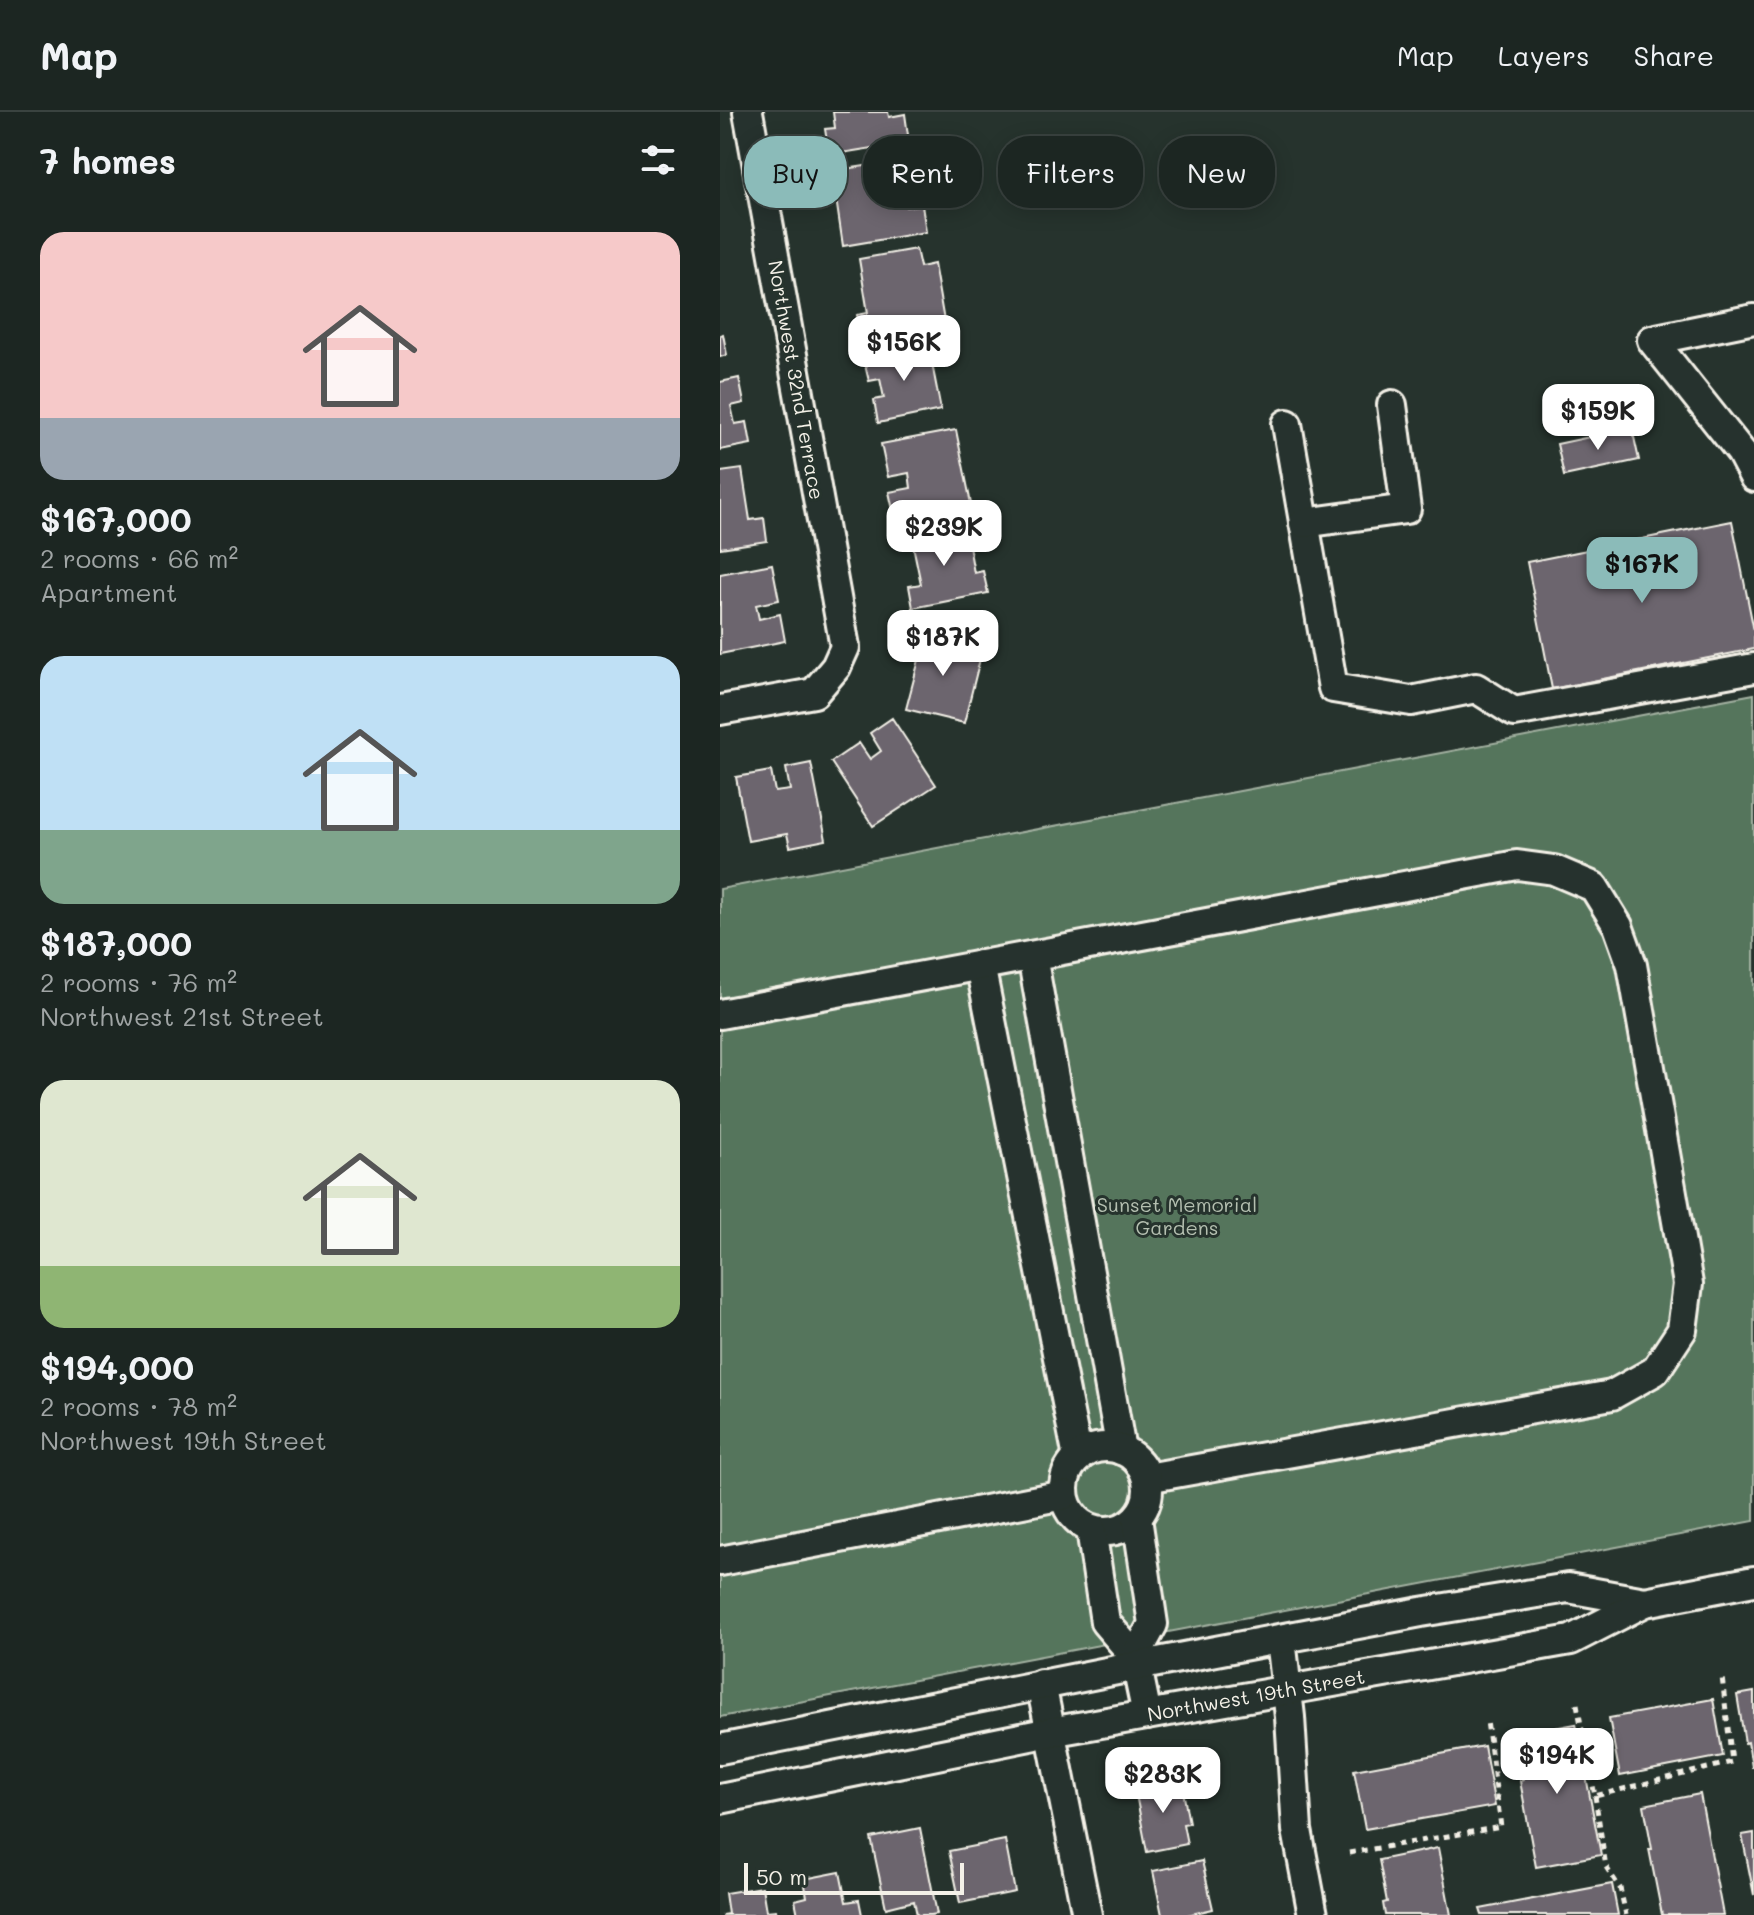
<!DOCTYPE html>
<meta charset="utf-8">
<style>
:root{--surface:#1c2622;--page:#252e2a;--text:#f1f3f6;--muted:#a0a5a5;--line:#3a4340;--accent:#8bbbb9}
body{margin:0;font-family:Mali,sans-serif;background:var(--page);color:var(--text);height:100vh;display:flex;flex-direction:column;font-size:30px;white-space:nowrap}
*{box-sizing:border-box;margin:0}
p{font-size:26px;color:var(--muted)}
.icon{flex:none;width:44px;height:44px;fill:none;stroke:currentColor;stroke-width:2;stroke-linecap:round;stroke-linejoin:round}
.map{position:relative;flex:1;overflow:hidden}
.drawer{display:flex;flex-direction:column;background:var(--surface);width:720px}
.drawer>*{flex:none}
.top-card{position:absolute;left:24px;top:24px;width:760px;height:72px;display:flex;gap:16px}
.scale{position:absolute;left:24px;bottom:20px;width:220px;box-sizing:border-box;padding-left:8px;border:4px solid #f4f1e8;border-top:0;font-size:22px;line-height:28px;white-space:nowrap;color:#f4f1e8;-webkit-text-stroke:6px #26332d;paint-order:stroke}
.price{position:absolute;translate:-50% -68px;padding:0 18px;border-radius:16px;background:#fff;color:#222;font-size:26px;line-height:52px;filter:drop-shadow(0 2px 4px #0008)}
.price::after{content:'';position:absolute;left:50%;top:48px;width:24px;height:18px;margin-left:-12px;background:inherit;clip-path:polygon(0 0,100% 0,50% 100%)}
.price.on{background:var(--accent);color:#111}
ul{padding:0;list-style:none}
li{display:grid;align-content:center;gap:16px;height:424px;padding:0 40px}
li span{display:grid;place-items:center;height:248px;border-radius:24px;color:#555}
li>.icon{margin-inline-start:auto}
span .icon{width:144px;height:144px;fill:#fffc;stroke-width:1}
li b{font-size:34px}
h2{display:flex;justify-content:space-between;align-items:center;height:96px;padding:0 40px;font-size:34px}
.pill{padding:0 28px;border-radius:32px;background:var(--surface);box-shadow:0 4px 20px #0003,0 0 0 2px var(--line);font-size:28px;line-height:72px}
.pill.on{background:var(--accent);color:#111}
header{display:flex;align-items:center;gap:48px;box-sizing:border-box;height:112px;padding:0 40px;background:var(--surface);border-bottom:2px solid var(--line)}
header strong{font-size:38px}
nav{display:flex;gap:44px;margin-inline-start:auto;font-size:28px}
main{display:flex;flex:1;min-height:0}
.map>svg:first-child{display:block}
.green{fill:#55745c;stroke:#a4b2a2;stroke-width:2}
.building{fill:#6c656e;stroke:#f4f1e8;stroke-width:2}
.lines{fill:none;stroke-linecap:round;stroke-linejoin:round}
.minor-casing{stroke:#f4f1e8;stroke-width:34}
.path{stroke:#f4f1e8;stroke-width:5;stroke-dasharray:6 6;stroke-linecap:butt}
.minor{stroke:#26332d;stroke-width:28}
.labels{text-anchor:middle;stroke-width:6;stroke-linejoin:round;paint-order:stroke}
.street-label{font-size:20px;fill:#f4f1e8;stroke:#26332d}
.park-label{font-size:20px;fill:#b4bfb0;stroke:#26332d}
</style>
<header>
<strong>Map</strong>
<nav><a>Map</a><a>Layers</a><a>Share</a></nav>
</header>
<main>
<section class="drawer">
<h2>7 homes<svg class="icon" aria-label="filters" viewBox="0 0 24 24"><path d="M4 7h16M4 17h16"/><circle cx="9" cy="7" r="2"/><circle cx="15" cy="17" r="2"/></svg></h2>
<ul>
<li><span style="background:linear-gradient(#f6c9c9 75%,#9aa5b1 0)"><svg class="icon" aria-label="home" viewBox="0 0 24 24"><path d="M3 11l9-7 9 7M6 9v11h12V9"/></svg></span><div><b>$167,000</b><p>2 rooms · 66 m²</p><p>Apartment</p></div></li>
<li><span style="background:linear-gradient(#bfe0f5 70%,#7fa58c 0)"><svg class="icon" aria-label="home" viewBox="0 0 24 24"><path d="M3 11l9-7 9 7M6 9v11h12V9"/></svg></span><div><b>$187,000</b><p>2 rooms · 76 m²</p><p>Northwest 21st Street</p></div></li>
<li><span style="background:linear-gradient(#dfe7d0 75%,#8fb573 0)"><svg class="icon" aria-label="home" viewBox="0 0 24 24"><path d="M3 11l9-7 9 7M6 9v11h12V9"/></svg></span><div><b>$194,000</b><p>2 rooms · 78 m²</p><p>Northwest 19th Street</p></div></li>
</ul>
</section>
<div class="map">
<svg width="1034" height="1803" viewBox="0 0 1034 1803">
<rect width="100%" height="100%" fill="#26332d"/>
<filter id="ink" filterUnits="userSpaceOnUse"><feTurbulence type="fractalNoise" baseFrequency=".0125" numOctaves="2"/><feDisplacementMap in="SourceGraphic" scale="16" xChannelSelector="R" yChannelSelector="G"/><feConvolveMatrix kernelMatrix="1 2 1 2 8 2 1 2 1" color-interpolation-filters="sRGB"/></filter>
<g filter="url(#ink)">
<path class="green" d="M1034,582V1409L0,1605V777Z"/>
<path class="building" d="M113,0H168L169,5L185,2L189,30L109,43L105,17L115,16Z
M178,49L186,95L202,93L206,120L123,134L112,59Z
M196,137L200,155L214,152L224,209L141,224L137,203L148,201L139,147Z
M3,222L7,243L0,245V223Z
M208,231L221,298L158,311L154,288L164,286L160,267L149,269L143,245Z
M19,266L24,291L11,294L15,312L27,310L31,332L0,338V270Z
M912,316L919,348L844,364L837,332Z
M236,318L251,392L175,407L169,380L191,376L189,361L168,365L161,332Z
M22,357L30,408L44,406L47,429L0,436V360Z
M1012,409L1034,519V537L832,577L807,450Z
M230,411L234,430L248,428L254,461L263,459L268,481L193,496L189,474L201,472L190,419Z
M52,452L59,488L36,493L39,507L60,502L65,529L0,542V462Z
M194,522L262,539L244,611L186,597L200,544L189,541Z
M172,606L216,673L153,714L111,650L139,631L150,647L161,639L150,621Z
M91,651L106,728L70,735L67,722L28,729L16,665L51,659L55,680L70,678L66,656Z
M1034,1580V1655H1032L1028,1630L1025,1631L1017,1583Z
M993,1587L1003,1644L900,1664L889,1606Z
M856,1612L881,1743L816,1755L800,1669L803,1668L795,1623Z
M764,1634L775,1694L645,1717L634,1658Z
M461,1668L469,1711L463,1712L467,1732L427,1740L415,1677Z
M980,1682L1003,1803H942L929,1737H932L924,1693Z
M200,1716L217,1802L211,1803H197L194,1789L166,1796L151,1726Z
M1034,1721V1783L1022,1723Z
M285,1728L295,1780L240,1791L229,1739Z
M718,1736L731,1803H665L663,1791L667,1790L659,1748Z
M482,1749L493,1797L467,1803H442L433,1759Z
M120,1760L126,1790L139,1788L142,1803H78L75,1788L87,1785L84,1767Z
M892,1772L898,1803H762L760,1797Z
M42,1775L46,1799L56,1798L57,1803H2L8,1802L5,1781Z"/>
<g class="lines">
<g class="minor-casing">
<g id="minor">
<path d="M1034,207L932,228L1021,340L1034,365"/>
<path d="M567,312L613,576L691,589L756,576L794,600L1034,556"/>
<path d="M584,411L686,397L672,293"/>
<path d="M0,598L94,581L116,555L125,535L28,0"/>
<path d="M312,844L401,1338"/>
<path d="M260,853L358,1346"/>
<path d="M0,902L797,753L834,758L874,775L898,814L912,853L968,1172L962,1218L935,1259L892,1283L427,1366"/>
<circle cx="386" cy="1377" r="42"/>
<path d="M371,1417L385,1510L415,1545L427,1603"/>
<path d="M0,1449L344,1383"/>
<path d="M561,1527L570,1605L577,1718L593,1803"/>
<path d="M415,1545L433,1512L417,1406"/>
<path d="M321,1572L367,1803"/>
<path d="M0,1637L417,1554L701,1500L848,1476L925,1490"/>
<path id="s1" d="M0,1687L330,1620L851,1528L925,1490L1034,1469"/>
</g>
</g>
<path class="path" d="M857,1592L875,1684L1012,1650L1002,1565
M875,1684L886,1755L900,1776L906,1803
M629,1741L781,1715L767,1609"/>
<use href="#minor" class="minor"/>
</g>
</g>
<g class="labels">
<g class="street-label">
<text transform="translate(76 268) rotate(80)" y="7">Northwest 32nd Terrace</text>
<text dy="7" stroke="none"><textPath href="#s1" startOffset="546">Northwest 19th Street</textPath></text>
</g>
<g class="park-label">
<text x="457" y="1100">Sunset Memorial<tspan x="457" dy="23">Gardens</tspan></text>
</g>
</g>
</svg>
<div class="scale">50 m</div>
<b class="price" style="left:184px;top:271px">$156K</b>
<b class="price" style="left:878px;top:340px">$159K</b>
<b class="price" style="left:224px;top:456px">$239K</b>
<b class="price on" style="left:922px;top:493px">$167K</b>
<b class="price" style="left:223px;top:566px">$187K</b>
<b class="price" style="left:837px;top:1684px">$194K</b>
<b class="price" style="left:443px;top:1703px">$283K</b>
<div class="top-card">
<a class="pill on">Buy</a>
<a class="pill">Rent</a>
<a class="pill">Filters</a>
<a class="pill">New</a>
</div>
</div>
</main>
